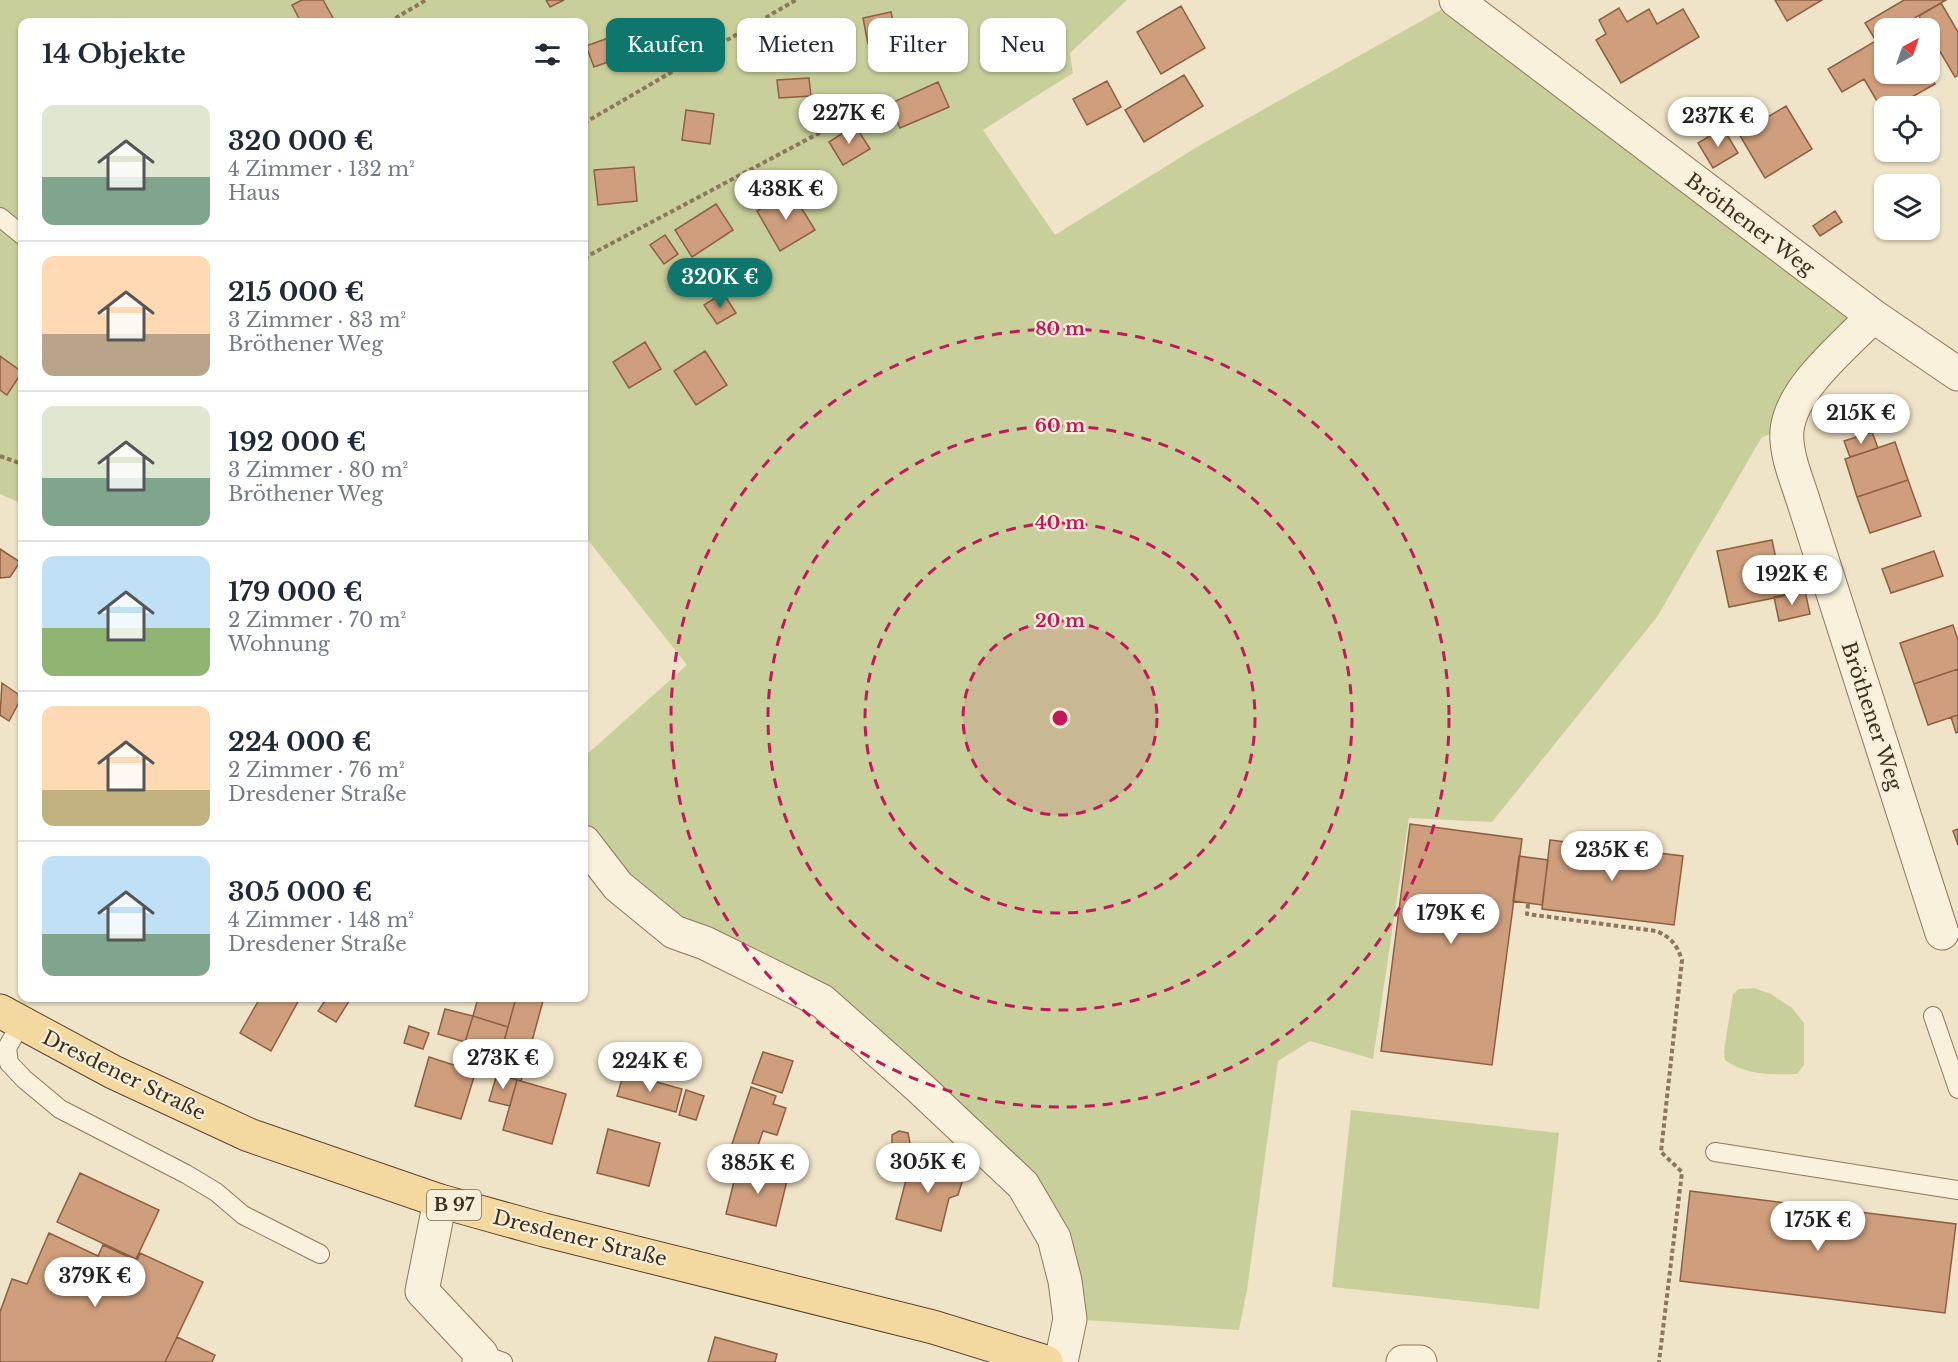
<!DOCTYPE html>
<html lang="de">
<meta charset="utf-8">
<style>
:root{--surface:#fff;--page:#f6f6f7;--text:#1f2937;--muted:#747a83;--line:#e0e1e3;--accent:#0f766e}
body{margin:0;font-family:"Libre Baskerville",serif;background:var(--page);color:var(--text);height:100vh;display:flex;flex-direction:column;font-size:22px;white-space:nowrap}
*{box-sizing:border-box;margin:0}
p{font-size:20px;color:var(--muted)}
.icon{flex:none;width:33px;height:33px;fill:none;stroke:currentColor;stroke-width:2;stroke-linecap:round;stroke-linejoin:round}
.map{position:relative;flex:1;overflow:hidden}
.side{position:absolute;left:18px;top:18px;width:570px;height:984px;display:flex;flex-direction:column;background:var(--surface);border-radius:12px;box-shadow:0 2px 4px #0004}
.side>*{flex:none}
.guide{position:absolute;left:606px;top:18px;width:570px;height:54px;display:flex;gap:12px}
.needle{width:39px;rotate:40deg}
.controls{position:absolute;left:1874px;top:18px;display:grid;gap:12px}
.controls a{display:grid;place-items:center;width:66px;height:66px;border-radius:12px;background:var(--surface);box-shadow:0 2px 4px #0004;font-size:30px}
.price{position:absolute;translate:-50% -51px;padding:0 14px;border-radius:21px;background:#fff;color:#222;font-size:20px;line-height:39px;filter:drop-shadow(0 2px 3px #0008)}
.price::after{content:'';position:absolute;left:50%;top:36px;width:18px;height:14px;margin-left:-9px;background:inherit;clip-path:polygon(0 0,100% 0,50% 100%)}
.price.selected{background:var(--accent);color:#fff}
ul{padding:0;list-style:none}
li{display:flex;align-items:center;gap:18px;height:150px;padding:0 24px}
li+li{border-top:2px solid var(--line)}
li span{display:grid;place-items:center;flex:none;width:168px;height:120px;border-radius:12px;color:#555}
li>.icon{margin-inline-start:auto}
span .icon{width:72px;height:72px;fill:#fffc;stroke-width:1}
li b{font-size:26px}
h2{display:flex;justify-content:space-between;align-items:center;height:72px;padding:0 24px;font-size:26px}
.chip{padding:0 21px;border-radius:12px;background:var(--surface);box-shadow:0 2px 4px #0004;font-size:21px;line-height:54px}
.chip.selected{background:var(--accent);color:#fff}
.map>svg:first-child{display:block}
.green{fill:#c9cf9b}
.building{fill:#cf9f7d;stroke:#8d5f41;stroke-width:1.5}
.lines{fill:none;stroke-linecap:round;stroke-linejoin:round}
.service-casing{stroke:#8d765c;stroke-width:20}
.minor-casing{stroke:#8d765c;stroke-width:35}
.primary-casing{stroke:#5b4430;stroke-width:35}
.path{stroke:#8d765c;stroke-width:4;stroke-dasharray:4.5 3;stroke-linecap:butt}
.service{stroke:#faf1dc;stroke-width:18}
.minor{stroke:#faf1dc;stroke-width:33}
.primary{stroke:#f3d9a0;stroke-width:33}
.ring{fill:none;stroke:#c2185b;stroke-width:3;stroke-dasharray:10 8}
.labels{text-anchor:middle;stroke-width:4.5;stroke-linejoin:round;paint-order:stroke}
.shield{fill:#f7eed8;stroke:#756857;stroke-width:1.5}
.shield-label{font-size:18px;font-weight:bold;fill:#3d2e20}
.street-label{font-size:20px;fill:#3d2e20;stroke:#f7eed8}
.centre{fill:#c2185b;stroke:#f7eed8;stroke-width:3}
.ring-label{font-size:18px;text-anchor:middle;font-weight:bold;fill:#c2185b;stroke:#f7eed8;stroke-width:4.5;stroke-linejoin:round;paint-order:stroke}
</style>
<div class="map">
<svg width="1958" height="1362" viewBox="0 0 1958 1362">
<rect width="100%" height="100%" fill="#f0e4c8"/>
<path class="green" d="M0,0H1127L1070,53L1073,73L983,130L1055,235L1202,144L1457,1L1872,316L1787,428L1762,437L1657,617L1492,822L1409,818L1373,1059L1310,1041L1278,1061L1247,1290L1239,1330L1070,1319L1055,1238L822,1001L705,943L584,841V757L687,665L584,535V22H22V504L0,494Z
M1754,988L1771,994L1792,1008L1804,1023V1065L1797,1074C1774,1075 1744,1075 1725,1060L1724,1051L1733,994L1739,989Z
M1351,1110L1559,1133L1539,1309L1332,1287Z"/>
<path class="building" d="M302,0H323L333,18L324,22H301L292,5Z
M546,0H564L550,7Z
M1775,0H1822L1787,21Z
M1904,0H1946L1897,28H1884V36L1876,41L1865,23Z
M1941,3L1958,32V75L1955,77L1919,16Z
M1181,6L1205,48L1161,74L1137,32Z
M1619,8L1627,22L1649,9L1657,24L1683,9L1699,37L1621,83L1596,40L1606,34L1599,20Z
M891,12L897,39L868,44L863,18Z
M614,36L622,57L594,67L586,46Z
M1884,36V74H1929L1935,84L1896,106H1884V113L1864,79L1842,92L1828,69Z
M1184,75L1203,106L1144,142L1125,110Z
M809,78L811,96L779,98L777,80Z
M1107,81L1121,107L1087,125L1073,99Z
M938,82L949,107L900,128L889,104Z
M1786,106L1812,149L1765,178L1739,134Z
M686,110L714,114L710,144L682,140Z
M855,125L870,149L843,165L829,142Z
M1723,128L1738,153L1713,168L1698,143Z
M634,167L637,201L598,205L594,170Z
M791,191L815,230L780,251L757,211Z
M716,204L733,230L692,257L675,230Z
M1835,211L1842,222L1820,236L1813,226Z
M665,235L678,254L664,264L650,245Z
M723,293L736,313L717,324L704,305Z
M645,342L661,369L629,388L613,362Z
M705,351L727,385L696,405L674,371Z
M0,356L22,372L7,395L0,390Z
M1872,432L1878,448L1850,457L1844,441Z
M1895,442L1908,480L1857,497L1845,459Z
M1908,480L1921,516L1870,533L1857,497Z
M1772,540L1784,596L1729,607L1717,551Z
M0,549L20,562L10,577L0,578Z
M1934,551L1943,576L1891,593L1882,569Z
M1805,591L1810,614L1779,621L1774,597Z
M1953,625L1958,640V669L1914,684L1900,643Z
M1958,669V715L1928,725L1914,684Z
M2,683L22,697L9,721L0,715Z
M1958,715V732L1956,733L1951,717Z
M1410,824L1522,839L1492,1065L1381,1051Z
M1958,829V845L1953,831Z
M1550,840L1683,856L1674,925L1542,909Z
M1519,856L1548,860L1542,905L1513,901Z
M260,998H300L271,1051L240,1033Z
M327,998H351L336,1022L318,1011Z
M478,998H516L508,1027L473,1016Z
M516,998L543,1001L521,1081L495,1073Z
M445,1009L473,1016L465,1042L438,1034Z
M473,1016L508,1027L501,1052L465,1042Z
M409,1026L429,1033L423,1049L404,1043Z
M763,1052L793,1061L782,1093L752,1083Z
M429,1057L463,1068L466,1060L478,1064L461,1119L415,1106Z
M624,1073L682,1089L676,1112L617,1096Z
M497,1074L517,1080L510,1106L489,1101Z
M517,1080L566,1094L552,1144L503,1130Z
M751,1087L776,1096L773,1104L786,1108L777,1135L763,1131L752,1163L728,1156Z
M686,1090L704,1096L696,1120L679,1115Z
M608,1129L660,1143L649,1186L597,1173Z
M899,1131L908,1133L910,1143L902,1149L892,1146V1135Z
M917,1156L940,1162L938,1169L964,1176L958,1195L949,1198L941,1231L896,1219L911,1160Z
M738,1165L769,1173L771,1167L789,1172L776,1226L726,1214Z
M80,1173L159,1210L136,1259L57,1222Z
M1690,1191L1956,1224L1945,1313L1680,1281Z
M49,1233L98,1256L103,1245L137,1261L140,1253L203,1282L165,1362H0V1312L12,1279L27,1284Z
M177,1337L215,1355L212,1362H165Z
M715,1337L777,1354L775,1362H708Z"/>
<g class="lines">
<g class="service-casing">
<path id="service" d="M0,217L22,235
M1933,1016L1958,1089
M21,1023L7,1048L9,1063L24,1079L60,1109L186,1174L216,1192L243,1215L320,1254
M1715,1152L1958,1190
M481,1354L503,1362"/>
</g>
<g class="minor-casing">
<path id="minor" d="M1456,0L1873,316L1958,374
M1873,316C1845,346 1792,387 1787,430C1785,454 1797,480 1804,503L1942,933
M584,842L618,886L674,932L705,943L822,1001L920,1088L1023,1185L1054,1238L1065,1281L1070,1319L1061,1362
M440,1201L422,1291L481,1354L479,1362
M1403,1362H1420"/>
</g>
<g class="primary-casing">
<path id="primary" d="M0,1011L113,1072L249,1135L440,1201L544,1230L933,1327L1046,1362"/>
</g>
<path class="path" d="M389,22L426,0
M584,123L796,0
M584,258L840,122
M0,456L22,464
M1528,904L1527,914L1656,931C1671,937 1677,945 1682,960L1661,1152L1682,1172L1659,1362"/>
<use href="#service" class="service"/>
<use href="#minor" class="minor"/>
<use href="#primary" class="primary"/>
</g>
<circle cx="1060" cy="718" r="97" fill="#c2185b" fill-opacity=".12"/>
<g class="ring">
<circle cx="1060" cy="718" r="97"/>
<circle cx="1060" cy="718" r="195"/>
<circle cx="1060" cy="718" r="292"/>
<circle cx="1060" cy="718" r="389"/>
</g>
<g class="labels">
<rect class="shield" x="427" y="1190" width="54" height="30" rx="4.5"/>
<g class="shield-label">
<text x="454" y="1211">B 97</text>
</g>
<g class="street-label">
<text transform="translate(1750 224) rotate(37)" y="7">Bröthener Weg</text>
<text transform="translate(1872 716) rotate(72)" y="7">Bröthener Weg</text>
<text transform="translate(124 1075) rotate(26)" y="7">Dresdener Straße</text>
<text transform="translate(580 1238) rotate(14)" y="7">Dresdener Straße</text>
</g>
</g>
<circle cx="1060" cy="718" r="9" class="centre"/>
<g class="ring-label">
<text x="1060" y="335">80 m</text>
<text x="1060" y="432">60 m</text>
<text x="1060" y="529">40 m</text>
<text x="1060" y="627">20 m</text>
</g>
</svg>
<div class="controls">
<a><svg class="needle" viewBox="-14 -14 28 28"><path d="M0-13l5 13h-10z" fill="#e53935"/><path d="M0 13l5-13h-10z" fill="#747a83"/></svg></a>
<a><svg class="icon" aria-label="locate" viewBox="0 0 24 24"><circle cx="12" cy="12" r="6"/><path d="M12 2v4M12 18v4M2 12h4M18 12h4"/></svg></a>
<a><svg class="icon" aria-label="layers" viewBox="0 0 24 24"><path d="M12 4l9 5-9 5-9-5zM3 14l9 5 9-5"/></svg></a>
</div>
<b class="price" style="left:849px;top:145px">227K €</b>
<b class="price" style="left:1718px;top:148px">237K €</b>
<b class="price" style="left:786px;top:221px">438K €</b>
<b class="price selected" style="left:720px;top:309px">320K €</b>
<b class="price" style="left:1861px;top:445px">215K €</b>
<b class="price" style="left:1792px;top:606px">192K €</b>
<b class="price" style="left:1612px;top:882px">235K €</b>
<b class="price" style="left:1451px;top:945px">179K €</b>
<b class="price" style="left:503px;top:1090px">273K €</b>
<b class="price" style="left:650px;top:1093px">224K €</b>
<b class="price" style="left:928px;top:1194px">305K €</b>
<b class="price" style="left:758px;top:1195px">385K €</b>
<b class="price" style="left:1818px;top:1252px">175K €</b>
<b class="price" style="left:95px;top:1308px">379K €</b>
<div class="guide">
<a class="chip selected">Kaufen</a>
<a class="chip">Mieten</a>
<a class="chip">Filter</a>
<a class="chip">Neu</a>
</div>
<section class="side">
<h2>14 Objekte<svg class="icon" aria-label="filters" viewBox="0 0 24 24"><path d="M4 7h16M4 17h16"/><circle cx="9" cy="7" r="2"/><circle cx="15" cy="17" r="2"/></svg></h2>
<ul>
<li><span style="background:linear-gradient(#dfe7d0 60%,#7fa58c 0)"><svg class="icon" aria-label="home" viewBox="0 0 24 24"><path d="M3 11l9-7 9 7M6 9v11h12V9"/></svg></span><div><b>320 000 €</b><p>4 Zimmer · 132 m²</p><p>Haus</p></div></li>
<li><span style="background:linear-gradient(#ffd9b3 65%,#b9a48a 0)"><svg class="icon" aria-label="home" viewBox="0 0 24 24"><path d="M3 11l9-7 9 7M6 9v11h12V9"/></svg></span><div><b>215 000 €</b><p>3 Zimmer · 83 m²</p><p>Bröthener Weg</p></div></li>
<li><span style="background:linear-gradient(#dfe7d0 60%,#7fa58c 0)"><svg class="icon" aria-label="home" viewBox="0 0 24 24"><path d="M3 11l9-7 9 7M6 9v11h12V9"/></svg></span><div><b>192 000 €</b><p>3 Zimmer · 80 m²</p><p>Bröthener Weg</p></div></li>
<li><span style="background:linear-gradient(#bfe0f5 60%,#8fb573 0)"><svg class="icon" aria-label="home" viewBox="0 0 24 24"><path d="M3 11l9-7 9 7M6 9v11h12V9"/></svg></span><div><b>179 000 €</b><p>2 Zimmer · 70 m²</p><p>Wohnung</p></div></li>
<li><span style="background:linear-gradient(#ffd9b3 70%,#c2b280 0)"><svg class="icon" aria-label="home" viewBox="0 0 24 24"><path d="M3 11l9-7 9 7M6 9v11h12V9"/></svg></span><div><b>224 000 €</b><p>2 Zimmer · 76 m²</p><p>Dresdener Straße</p></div></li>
<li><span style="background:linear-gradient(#bfe0f5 65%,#7fa58c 0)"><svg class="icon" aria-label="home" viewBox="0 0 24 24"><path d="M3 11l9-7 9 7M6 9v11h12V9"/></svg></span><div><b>305 000 €</b><p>4 Zimmer · 148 m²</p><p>Dresdener Straße</p></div></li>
</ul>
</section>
</div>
